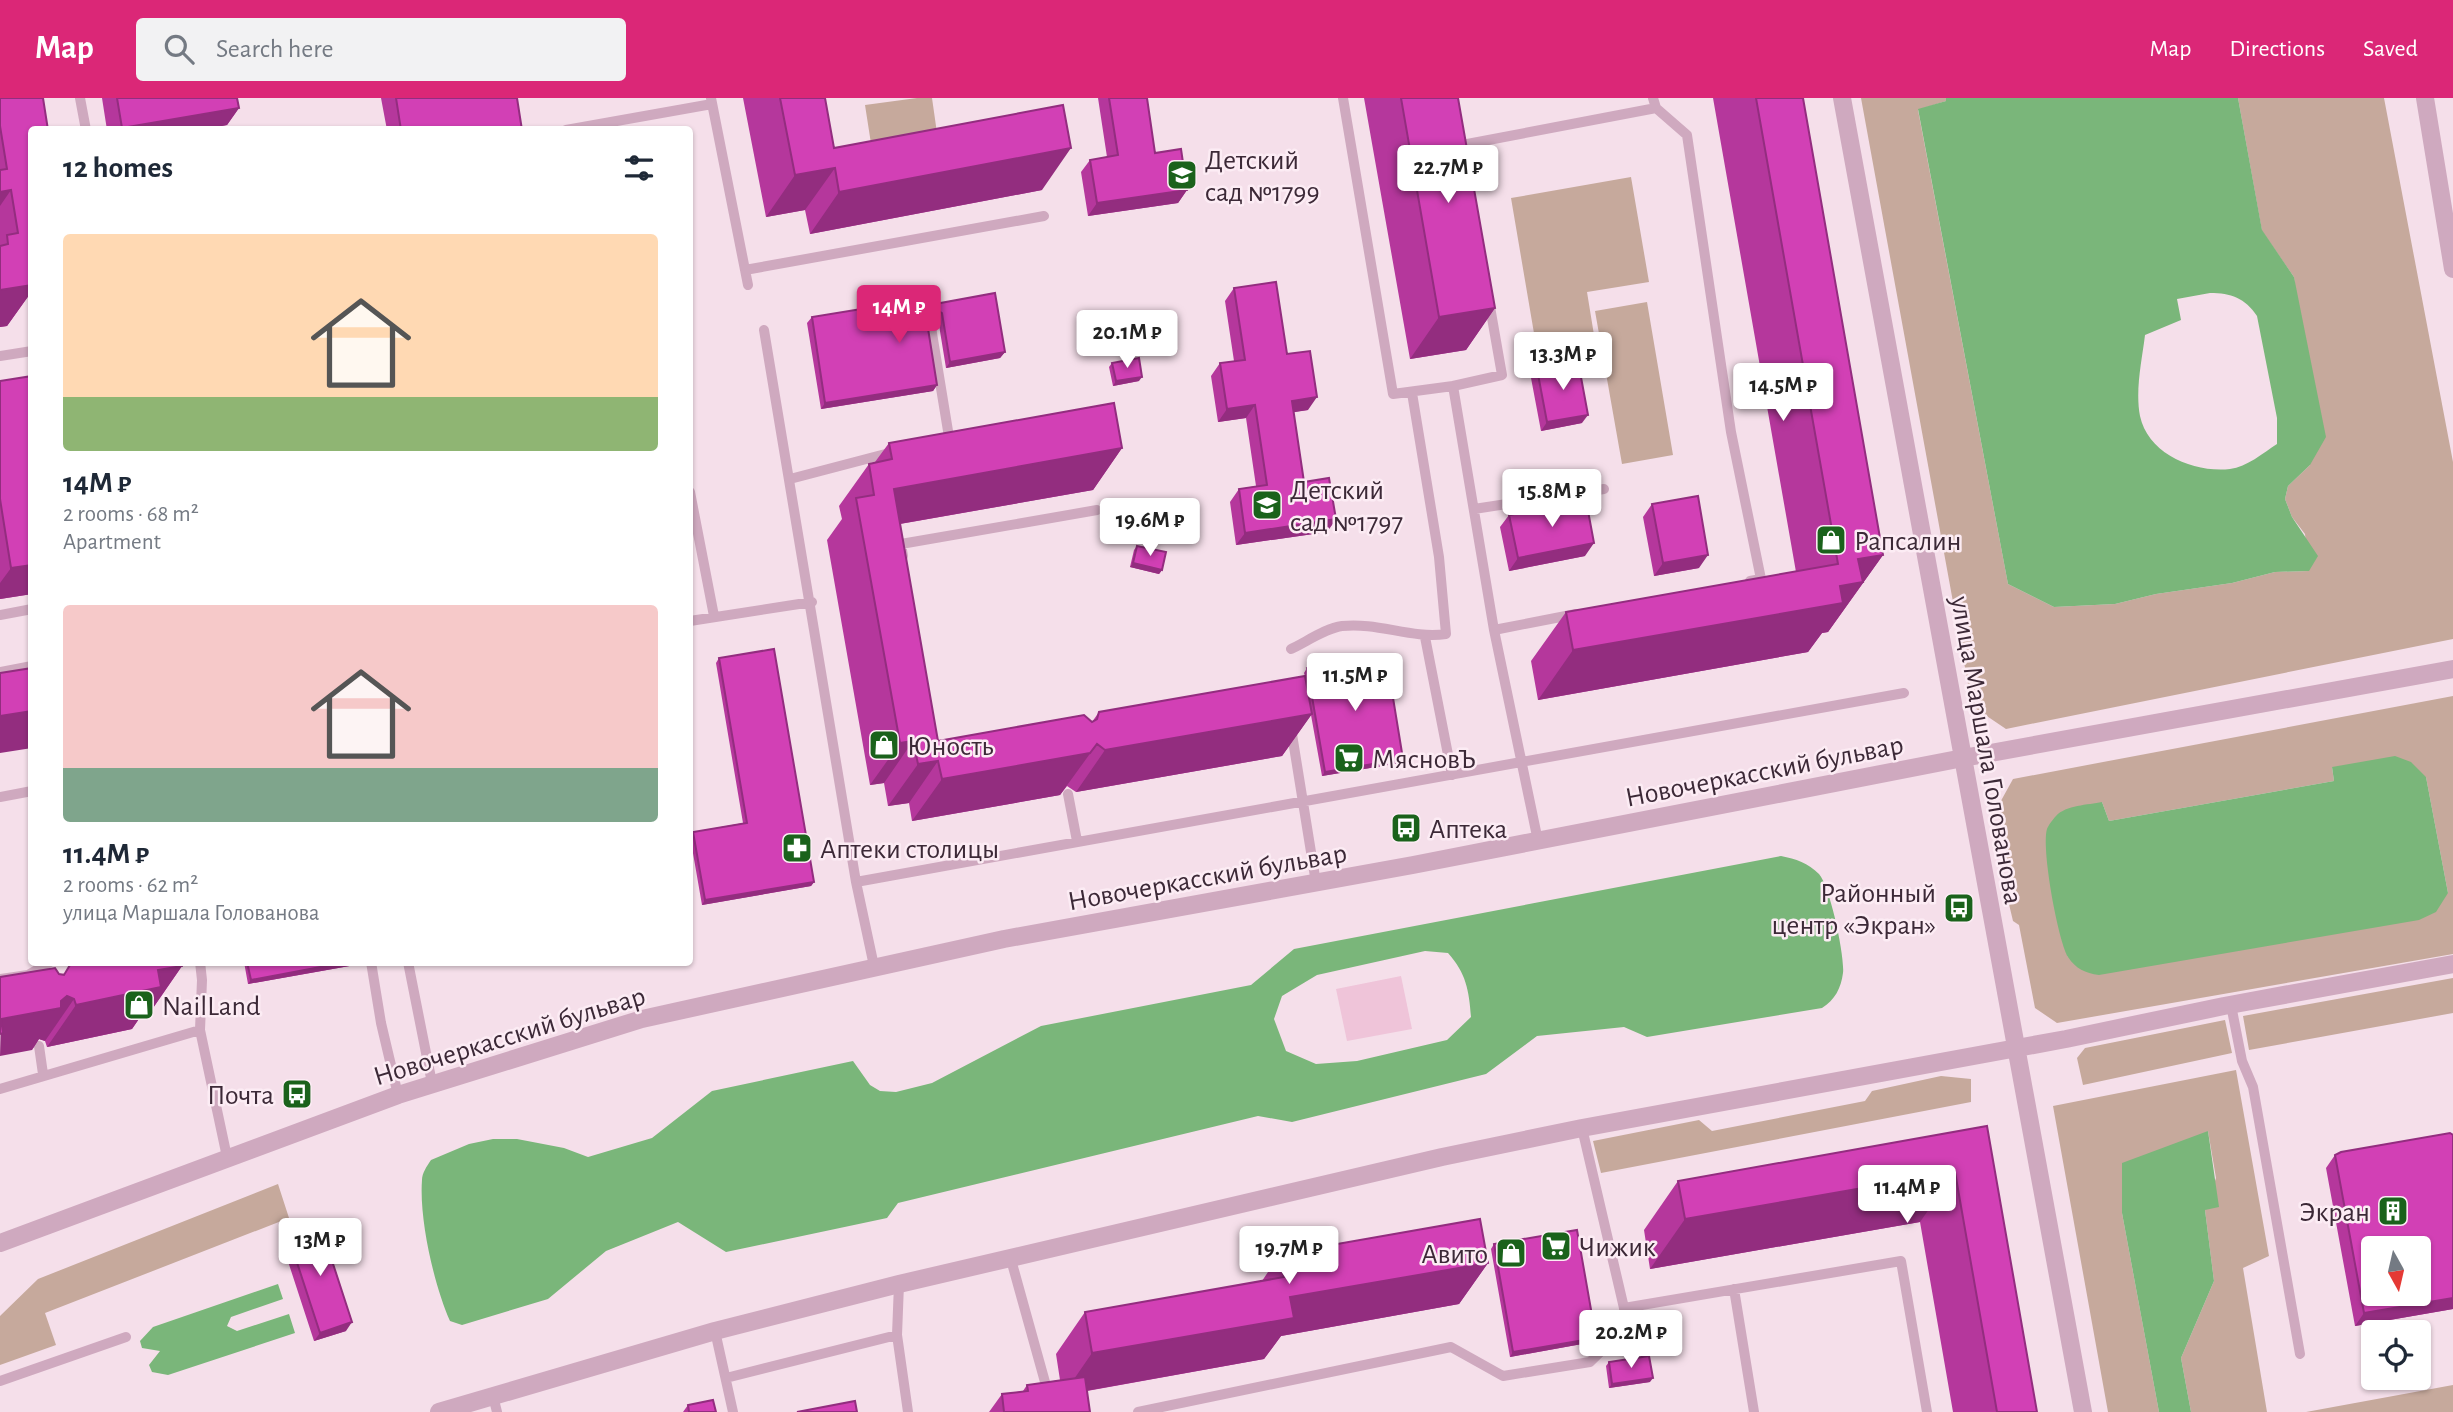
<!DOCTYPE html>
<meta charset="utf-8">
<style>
:root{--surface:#fff;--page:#f2f2f3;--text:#1f2937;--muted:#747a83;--accent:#db2777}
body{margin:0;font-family:"Alegreya Sans",sans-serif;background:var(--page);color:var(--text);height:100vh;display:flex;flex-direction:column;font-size:26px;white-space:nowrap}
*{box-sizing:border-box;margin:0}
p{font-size:23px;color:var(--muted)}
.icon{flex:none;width:38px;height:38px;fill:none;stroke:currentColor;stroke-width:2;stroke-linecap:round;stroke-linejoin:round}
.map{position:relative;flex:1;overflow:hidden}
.side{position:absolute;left:28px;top:28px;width:665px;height:840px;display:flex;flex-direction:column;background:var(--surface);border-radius:7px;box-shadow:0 2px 5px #0004}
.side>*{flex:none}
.needle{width:46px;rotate:172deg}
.buttons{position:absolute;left:2361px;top:1138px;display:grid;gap:14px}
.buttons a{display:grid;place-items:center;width:70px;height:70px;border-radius:7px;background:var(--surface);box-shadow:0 2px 5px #0004;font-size:35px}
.price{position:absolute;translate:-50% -60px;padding:0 16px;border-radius:7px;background:#fff;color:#222;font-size:23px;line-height:46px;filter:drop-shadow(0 2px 4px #0008)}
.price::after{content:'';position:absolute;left:50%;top:42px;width:21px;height:16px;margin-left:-10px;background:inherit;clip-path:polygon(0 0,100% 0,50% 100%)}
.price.selected{background:var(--accent);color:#fff}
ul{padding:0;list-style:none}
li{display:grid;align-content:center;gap:14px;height:371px;padding:0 35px}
li span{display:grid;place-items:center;height:217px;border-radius:7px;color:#555}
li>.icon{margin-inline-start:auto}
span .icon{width:126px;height:126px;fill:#fffc;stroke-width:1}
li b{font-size:30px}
h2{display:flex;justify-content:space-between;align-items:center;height:84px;padding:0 35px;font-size:30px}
header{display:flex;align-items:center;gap:42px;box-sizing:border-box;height:98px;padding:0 35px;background:var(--accent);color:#fff}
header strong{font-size:33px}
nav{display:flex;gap:38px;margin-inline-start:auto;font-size:24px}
.search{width:490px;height:63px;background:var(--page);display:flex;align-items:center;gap:18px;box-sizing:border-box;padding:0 24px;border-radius:7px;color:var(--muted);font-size:26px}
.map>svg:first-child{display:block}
.green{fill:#c6a99c;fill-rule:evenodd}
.plaza{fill:#efc4d9}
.water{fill:#7ab67a;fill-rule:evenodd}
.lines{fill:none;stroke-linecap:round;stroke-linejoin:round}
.service{stroke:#cfa9bf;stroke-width:10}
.tertiary{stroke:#cfa9bf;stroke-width:18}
.wall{fill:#b5379c}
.shaded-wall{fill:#932d7f}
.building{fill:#d240b5;stroke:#932d7f;stroke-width:2;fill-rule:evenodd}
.labels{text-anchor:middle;stroke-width:5;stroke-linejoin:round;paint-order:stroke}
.poi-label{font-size:28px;fill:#3c2937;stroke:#fcecf4;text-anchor:start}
.street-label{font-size:28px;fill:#3c2937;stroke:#fcecf4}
</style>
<header>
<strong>Map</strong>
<div class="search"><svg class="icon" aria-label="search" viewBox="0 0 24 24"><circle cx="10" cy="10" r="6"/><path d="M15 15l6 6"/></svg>Search here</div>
<nav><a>Map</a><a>Directions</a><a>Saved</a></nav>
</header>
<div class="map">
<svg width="2453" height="1314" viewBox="0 0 2453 1314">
<rect width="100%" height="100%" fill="#f5dfea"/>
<path class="green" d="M917,0H932L938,42L872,52L865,7Z
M1861,0H1946V3L1918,12L2008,486L2054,509L2115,506L2156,496L2232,485L2275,474L2309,473L2305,436L2292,419L2285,401L2288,388L2310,367L2294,179L2262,133L2238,0H2384L2453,364V541L2006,631L1972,608Z
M1631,79L1649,184L1587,194L1594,237L1536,247L1511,100Z
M1647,204L1673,357L1622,366L1595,213Z
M2453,598V856L2057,925L2035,910L2019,827L2013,823L2008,802L2012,790L1997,710L2013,681ZM2332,669L2426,679L2448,795L2068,859L2057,821L2102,704L2109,723L2334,683Z
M2453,880V915L2249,952L2243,918Z
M2225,922L2232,955L2083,987L2077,960L2085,950Z
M2236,972L2269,1158L2243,1170L2267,1314H2191L2181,1260L2214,1183L2205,1112L2216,1080L2208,1033L2122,1115L2159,1314H2108L2053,1008Z
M1941,978L1971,981V1004L1601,1075L1593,1043L1699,1022L1712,1033L1865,1003L1872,993Z
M278,1086L289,1120L45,1215L56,1247L0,1267V1218L38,1181Z
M2453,1287V1314H2306Z"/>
<path class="plaza" d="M1401,878L1412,931L1347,943L1336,891Z"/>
<path class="water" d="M1946,0H2238L2262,132L2294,179L2326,339L2310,367L2288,388L2285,401L2292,419L2318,458L2309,473L2275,474L2232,485L2156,496L2115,506L2054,509L2008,486L1918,11L1946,3ZM2210,195C2231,195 2245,200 2257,218L2277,320V346C2263,355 2247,369 2230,371C2194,375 2148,356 2140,318C2135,292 2142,262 2145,237L2181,222L2177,201Z
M2395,658L2411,664L2426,679L2448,795L2436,814L2419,822L2099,877C2085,875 2076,871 2068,859C2058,842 2041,750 2047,731C2048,728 2053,721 2056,718C2066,707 2088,707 2102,704L2109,723L2334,683L2332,669Z
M1781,758C1796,761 1808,765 1819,776C1830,788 1845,859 1843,875C1841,890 1835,902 1822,910L1647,939L1624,929L1537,938L1486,976L1292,1024L1258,1018L898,1105L887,1120L726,1154L678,1124L606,1153L548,1201L462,1227L450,1223C434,1187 419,1121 422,1082C422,1075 427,1068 431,1062L469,1046L493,1041H517L564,1050L588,1059L652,1040L712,993L853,963L870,987L880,993L896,994L932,985L1041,928L1251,887L1294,851ZM1425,853L1448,855C1466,875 1469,892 1471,919L1447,942L1357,963L1316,966L1286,953L1274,921L1282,898L1317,877Z
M2208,1033L2219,1109L2205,1112L2214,1183L2181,1260L2191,1314H2159L2122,1115V1065Z
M278,1186L283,1201L231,1219L227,1228L237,1233L289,1216L295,1235L168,1277L152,1274L149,1267L160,1253L142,1250L140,1243L153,1229Z"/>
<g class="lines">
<path class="service" d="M80,0L86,32
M711,0L748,187
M1343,0L1393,296L1453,288
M1653,0L1656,10L1687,37L1731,334L1761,481L1750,483
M566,32L712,6
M1462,47L1656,10
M745,172L1044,118
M1489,203L1502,277L1453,288L1494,532
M930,223L949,339
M764,232L856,784L874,868
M0,258L32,253
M790,381L893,354
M690,394L714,518
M1474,411L1604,391
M903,458L901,446L1097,412
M0,517L32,511
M690,523L812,504
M1425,539L1452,677
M1291,551C1306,544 1326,530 1342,528C1378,524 1411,541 1446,536L1439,459L1412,295
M0,574L32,568
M1291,630L1316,785
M1068,696L1077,743
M0,699L32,693
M1538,743L1494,532L1576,516
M856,784L1904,595
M200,864L202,882L200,932L227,1059
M371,864L381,925L398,997
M408,864L432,985
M0,881L28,877L50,864
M2231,907L2242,963L2253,989L2300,1256
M39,948L43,976
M0,991L200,932
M1582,1030L1624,1210L1901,1163L1927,1314
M1010,1158L1050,1302L1070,1314
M899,1186L897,1237L908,1314
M1734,1191L1754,1314
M715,1233L733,1314
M726,1280L897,1237
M0,1283L126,1239
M493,1298L497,1314
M1138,1314L1451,1249L1503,1278L1590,1264L1625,1230L1624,1210"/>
<path class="tertiary" d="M1842,0L2083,1314
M2425,0L2453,171
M0,1145L398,997L642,921L1004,841L1413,767L1963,660L2453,571
M439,1314L715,1233L899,1186L1442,1059L1582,1030L2066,941L2224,908L2453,866"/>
</g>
<path class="wall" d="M0,0L32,32V193L7,228L0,229Z
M102,0H237L239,10L227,27L201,32H107Z
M381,0H517L522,32H387Z
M743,0H825L834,50L1042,92L810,136L805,112L766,119Z
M1098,0H1147L1155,55L1187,92L1178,105L1088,118L1081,74L1090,62L1107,59Z
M1364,0H1458L1495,210L1466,252L1410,261Z
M1713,0H1803L1883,457L1828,534L1822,535L1808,554L1538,602L1531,563L1566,514L1796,474Z
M1234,190L1287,256L1308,312L1293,314L1304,384L1336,421L1327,434L1236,447L1230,404L1239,391L1256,388L1246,320L1218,324L1211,278L1220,265L1234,263L1225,203Z
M995,195L1005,254L1000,260L946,270L938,221L928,216L926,218L937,287L933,293L821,311L807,225L812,219L924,208Z
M1112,265L1139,283L1113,288L1109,269Z
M1537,271L1582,325L1541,333L1531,280Z
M32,278V496L0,501V283Z
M889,345L1122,350L1093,392L900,426L938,643L1092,624L1099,614L1305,578L1304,575L1307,570L1403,661L1400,665L1322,678L1311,617L1282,658L1076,694L1067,688L1060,697L912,723L909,705L888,708L884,685L870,687L827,442L842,421L839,408L869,366L875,364Z
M1652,406L1699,470L1654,478L1643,419Z
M1509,417L1585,458L1509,473L1500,429Z
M1137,448L1162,472L1159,476L1130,469L1134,452Z
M719,560L814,784L811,788L702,807L690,738L693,734L743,725L716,565Z
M244,864H357L355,867L248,886Z
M182,868L153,910L145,912L132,931L47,949L45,943L39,941L32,952L59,876Z
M1987,1028L2037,1314H1953L1920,1124L1650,1171L1644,1132L1678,1083Z
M2335,1057L2453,1211L2355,1228L2326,1070Z
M288,1137L346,1233L314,1243L282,1145Z
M1494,1146L1593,1244L1510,1259L1491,1151Z
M1280,1156L1488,1165L1459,1206L1281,1238L1264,1261L1087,1293L1090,1314H989L1002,1296L1023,1293L1027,1287L1060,1282L1056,1256L1085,1214L1262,1183Z
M1609,1264L1650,1284L1609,1290L1606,1268Z
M688,1307L716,1314H683Z"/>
<path class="shaded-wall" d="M239,10L227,27L201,32H121L122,30Z
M1071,50L1042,92L810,136L839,94Z
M835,70L805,112L766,119L795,77Z
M11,92L0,108V94Z
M1187,92L1178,105L1088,118L1097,105Z
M32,164V193L7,228L0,229V192Z
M1495,210L1466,252L1410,261L1439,219Z
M1005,254L1000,260L946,270L950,264Z
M1142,279L1139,283L1113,288L1116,283Z
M937,287L933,293L821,311L825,305Z
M1317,299L1308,312L1283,316L1292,303Z
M1255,307L1246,320L1218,324L1227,311Z
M1588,317L1582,325L1541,333L1547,324Z
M1122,350L1093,392L865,432L894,391Z
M1336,421L1327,434L1236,447L1245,435Z
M1594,445L1585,458L1509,473L1518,460Z
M1708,457L1699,470L1654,478L1663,465Z
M1883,457L1828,534L1822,535L1808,554L1538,602L1573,552L1858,461Z
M1133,465L1162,472L1159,476L1130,469Z
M32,467V496L0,501V485L11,470Z
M32,613V650L0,655V618Z
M1312,616L1282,658L1076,694L1105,652Z
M913,643L884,685L870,687L900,645Z
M1097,646L1060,697L912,723L942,681Z
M1403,661L1400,665L1322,678L1325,674Z
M938,663L909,705L888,708L918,666Z
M814,784L811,788L702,807L705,802Z
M162,864L182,868L153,910L145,912L132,931L47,949L76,907Z
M347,864H357L355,867L248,886L251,882Z
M67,898L74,901L45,943L39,941L32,952L0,958L1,921L61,903Z
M1955,1074L1920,1124L1650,1171L1685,1121Z
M1488,1165L1459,1206L1281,1238L1264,1261L1063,1297L1092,1255L1290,1199Z
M2453,1200V1211L2355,1228L2364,1215Z
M352,1224L346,1233L314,1243L320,1235Z
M1596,1240L1593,1244L1510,1259L1513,1254Z
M1653,1280L1650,1284L1609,1290L1612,1286Z"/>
<path class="building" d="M0,0H43L48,32H32V187L0,192V148L8,146L7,137L18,135L11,92L0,94V72L7,71L0,28Z
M117,0H237L239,10L122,30Z
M396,0H517L522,32H401Z
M780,0H825L834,50L1063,7L1071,50L839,94L835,70L795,77Z
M1109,0H1147L1155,55L1181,51L1187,92L1097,105L1090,62L1118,57Z
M1401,0H1458L1495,210L1439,219Z
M1756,0H1803L1883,457L1858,461L1863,484L1840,488L1843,505L1573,552L1566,514L1838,466Z
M1276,184L1287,256L1310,253L1317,299L1292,303L1304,384L1329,380L1336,421L1245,435L1239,391L1267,387L1255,307L1227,311L1220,265L1245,262L1234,190Z
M995,195L1005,254L950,264L942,215L932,209L926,218L937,287L825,305L812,219L923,201L924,208Z
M1139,260L1142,279L1116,283L1112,265Z
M1578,263L1588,317L1547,324L1537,271Z
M32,278V467L11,470L0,401V283Z
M1114,305L1122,350L894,391L938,643L1084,617L1092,624L1097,621L1099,614L1305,578L1312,616L1105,652L1097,646L1090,655L942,681L938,663L918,666L913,643L900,645L856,400L874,397L869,366L892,361L889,345Z
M1698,398L1708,457L1663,465L1652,406Z
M1586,402L1594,445L1518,460L1509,417Z
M1137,448L1166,454L1162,472L1133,465Z
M774,551L814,784L705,802L693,734L747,725L719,560Z
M1386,557L1403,661L1325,674L1307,570Z
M32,570V613L0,618V575Z
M87,864H182V868L158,872L161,889L76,907L74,901L67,898L61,903V910L1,921L3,935L0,936V879L55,870L59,876L64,877L70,867Z
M247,864H347L251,882Z
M1987,1028L2037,1314H1997L1955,1074L1685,1121L1678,1083Z
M2450,1035L2453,1037V1200L2364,1215L2335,1057L2341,1054ZM2373,1150H2418V1195H2373Z
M1480,1121L1488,1165L1290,1199L1294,1220L1092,1255L1085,1214L1284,1179L1280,1156Z
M320,1126L352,1224L320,1235L288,1137Z
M1577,1132L1596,1240L1513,1254L1494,1146Z
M1649,1258L1653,1280L1612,1286L1609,1264Z
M1085,1279L1090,1314H1004L1002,1296L1028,1293L1027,1287Z
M713,1302L716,1314H689L688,1307Z
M855,1303L857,1314H797Z"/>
<defs>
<g id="school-square" transform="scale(1.575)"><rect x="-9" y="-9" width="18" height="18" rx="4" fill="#1a621b" stroke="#fcecf4"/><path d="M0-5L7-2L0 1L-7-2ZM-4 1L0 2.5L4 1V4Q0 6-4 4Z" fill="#fff"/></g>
<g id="shop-square" transform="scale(1.575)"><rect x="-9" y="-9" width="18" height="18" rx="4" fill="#1a621b" stroke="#fcecf4"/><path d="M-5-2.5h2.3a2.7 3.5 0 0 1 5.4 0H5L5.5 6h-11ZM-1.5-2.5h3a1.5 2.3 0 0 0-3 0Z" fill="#fff"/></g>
<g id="supermarket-square" transform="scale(1.575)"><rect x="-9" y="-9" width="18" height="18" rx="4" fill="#1a621b" stroke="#fcecf4"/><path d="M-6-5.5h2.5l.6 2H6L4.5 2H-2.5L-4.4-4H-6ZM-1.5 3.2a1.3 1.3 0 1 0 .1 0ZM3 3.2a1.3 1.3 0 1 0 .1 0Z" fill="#fff"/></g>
<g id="bus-square" transform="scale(1.575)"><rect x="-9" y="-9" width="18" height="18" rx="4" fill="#1a621b" stroke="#fcecf4"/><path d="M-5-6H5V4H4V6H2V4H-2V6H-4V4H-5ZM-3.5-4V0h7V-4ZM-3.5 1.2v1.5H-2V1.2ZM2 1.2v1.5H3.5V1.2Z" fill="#fff"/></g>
<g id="pharmacy-square" transform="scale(1.575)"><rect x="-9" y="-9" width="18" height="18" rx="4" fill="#1a621b" stroke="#fcecf4"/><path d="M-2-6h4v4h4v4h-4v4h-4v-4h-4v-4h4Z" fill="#fff"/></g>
<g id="building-square" transform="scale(1.575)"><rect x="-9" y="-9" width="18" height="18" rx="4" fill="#1a621b" stroke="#fcecf4"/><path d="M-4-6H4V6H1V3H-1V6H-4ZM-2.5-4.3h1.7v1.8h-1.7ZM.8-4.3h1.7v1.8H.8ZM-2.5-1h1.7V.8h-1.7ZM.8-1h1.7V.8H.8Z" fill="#fff"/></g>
</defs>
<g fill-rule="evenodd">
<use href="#school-square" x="1182" y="77"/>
<use href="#school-square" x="1267" y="407"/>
<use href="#shop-square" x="1831" y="442"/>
<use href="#shop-square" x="884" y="647"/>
<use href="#supermarket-square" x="1349" y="660"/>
<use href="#bus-square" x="1406" y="730"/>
<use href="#pharmacy-square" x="797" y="750"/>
<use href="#bus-square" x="1959" y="810"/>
<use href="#shop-square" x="139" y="907"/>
<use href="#bus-square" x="297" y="996"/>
<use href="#building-square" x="2393" y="1113"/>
<use href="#supermarket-square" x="1556" y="1148"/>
<use href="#shop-square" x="1511" y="1155"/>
</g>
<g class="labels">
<g class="poi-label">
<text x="1205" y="71">Детский<tspan x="1205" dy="32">сад №1799</tspan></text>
<text x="1290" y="401">Детский<tspan x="1290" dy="32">сад №1797</tspan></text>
<text x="1854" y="452">Рапсалин</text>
<text x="907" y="657">Юность</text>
<text x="1372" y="670">МясновЪ</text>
<text x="1429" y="740">Аптека</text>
<text x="820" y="760">Аптеки столицы</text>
<text x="1936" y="804" text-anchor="end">Районный<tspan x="1936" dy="32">центр «Экран»</tspan></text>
<text x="162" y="917">NailLand</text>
<text x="274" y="1006" text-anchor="end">Почта</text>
<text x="2370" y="1123" text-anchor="end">Экран</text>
<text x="1579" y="1158">Чижик</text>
<text x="1488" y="1165" text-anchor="end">Авито</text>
</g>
<g class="street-label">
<text transform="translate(1988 652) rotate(80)" y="10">улица Маршала Голованова</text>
<text transform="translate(1764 672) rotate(-11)" y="10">Новочеркасский бульвар</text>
<text transform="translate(1207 778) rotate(-10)" y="10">Новочеркасский бульвар</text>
<text transform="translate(509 937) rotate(-17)" y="10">Новочеркасский бульвар</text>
</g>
</g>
</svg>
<div class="buttons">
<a><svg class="needle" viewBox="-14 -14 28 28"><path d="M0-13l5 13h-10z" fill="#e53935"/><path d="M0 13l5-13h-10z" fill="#747a83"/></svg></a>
<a><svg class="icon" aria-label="locate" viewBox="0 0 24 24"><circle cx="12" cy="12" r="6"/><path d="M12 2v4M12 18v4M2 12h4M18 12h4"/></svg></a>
</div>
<b class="price" style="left:1448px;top:107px">22.7M ₽</b>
<b class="price selected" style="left:899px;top:247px">14M ₽</b>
<b class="price" style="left:1127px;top:272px">20.1M ₽</b>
<b class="price" style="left:1563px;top:294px">13.3M ₽</b>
<b class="price" style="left:1783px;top:325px">14.5M ₽</b>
<b class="price" style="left:1552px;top:431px">15.8M ₽</b>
<b class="price" style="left:1150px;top:460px">19.6M ₽</b>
<b class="price" style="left:1355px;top:615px">11.5M ₽</b>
<b class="price" style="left:1907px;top:1127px">11.4M ₽</b>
<b class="price" style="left:320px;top:1180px">13M ₽</b>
<b class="price" style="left:1289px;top:1188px">19.7M ₽</b>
<b class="price" style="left:1631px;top:1272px">20.2M ₽</b>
<section class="side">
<h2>12 homes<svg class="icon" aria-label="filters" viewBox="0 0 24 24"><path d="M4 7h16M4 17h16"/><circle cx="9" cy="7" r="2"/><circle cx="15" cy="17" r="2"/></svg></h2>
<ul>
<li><span style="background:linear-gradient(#ffd9b3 75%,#8fb573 0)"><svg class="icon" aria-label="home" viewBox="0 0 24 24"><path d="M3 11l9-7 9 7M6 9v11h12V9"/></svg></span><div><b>14M ₽</b><p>2 rooms · 68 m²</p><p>Apartment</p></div></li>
<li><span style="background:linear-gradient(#f6c9c9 75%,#7fa58c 0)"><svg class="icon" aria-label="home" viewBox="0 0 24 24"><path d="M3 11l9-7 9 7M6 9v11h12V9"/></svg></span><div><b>11.4M ₽</b><p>2 rooms · 62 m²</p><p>улица Маршала Голованова</p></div></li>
</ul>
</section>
</div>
